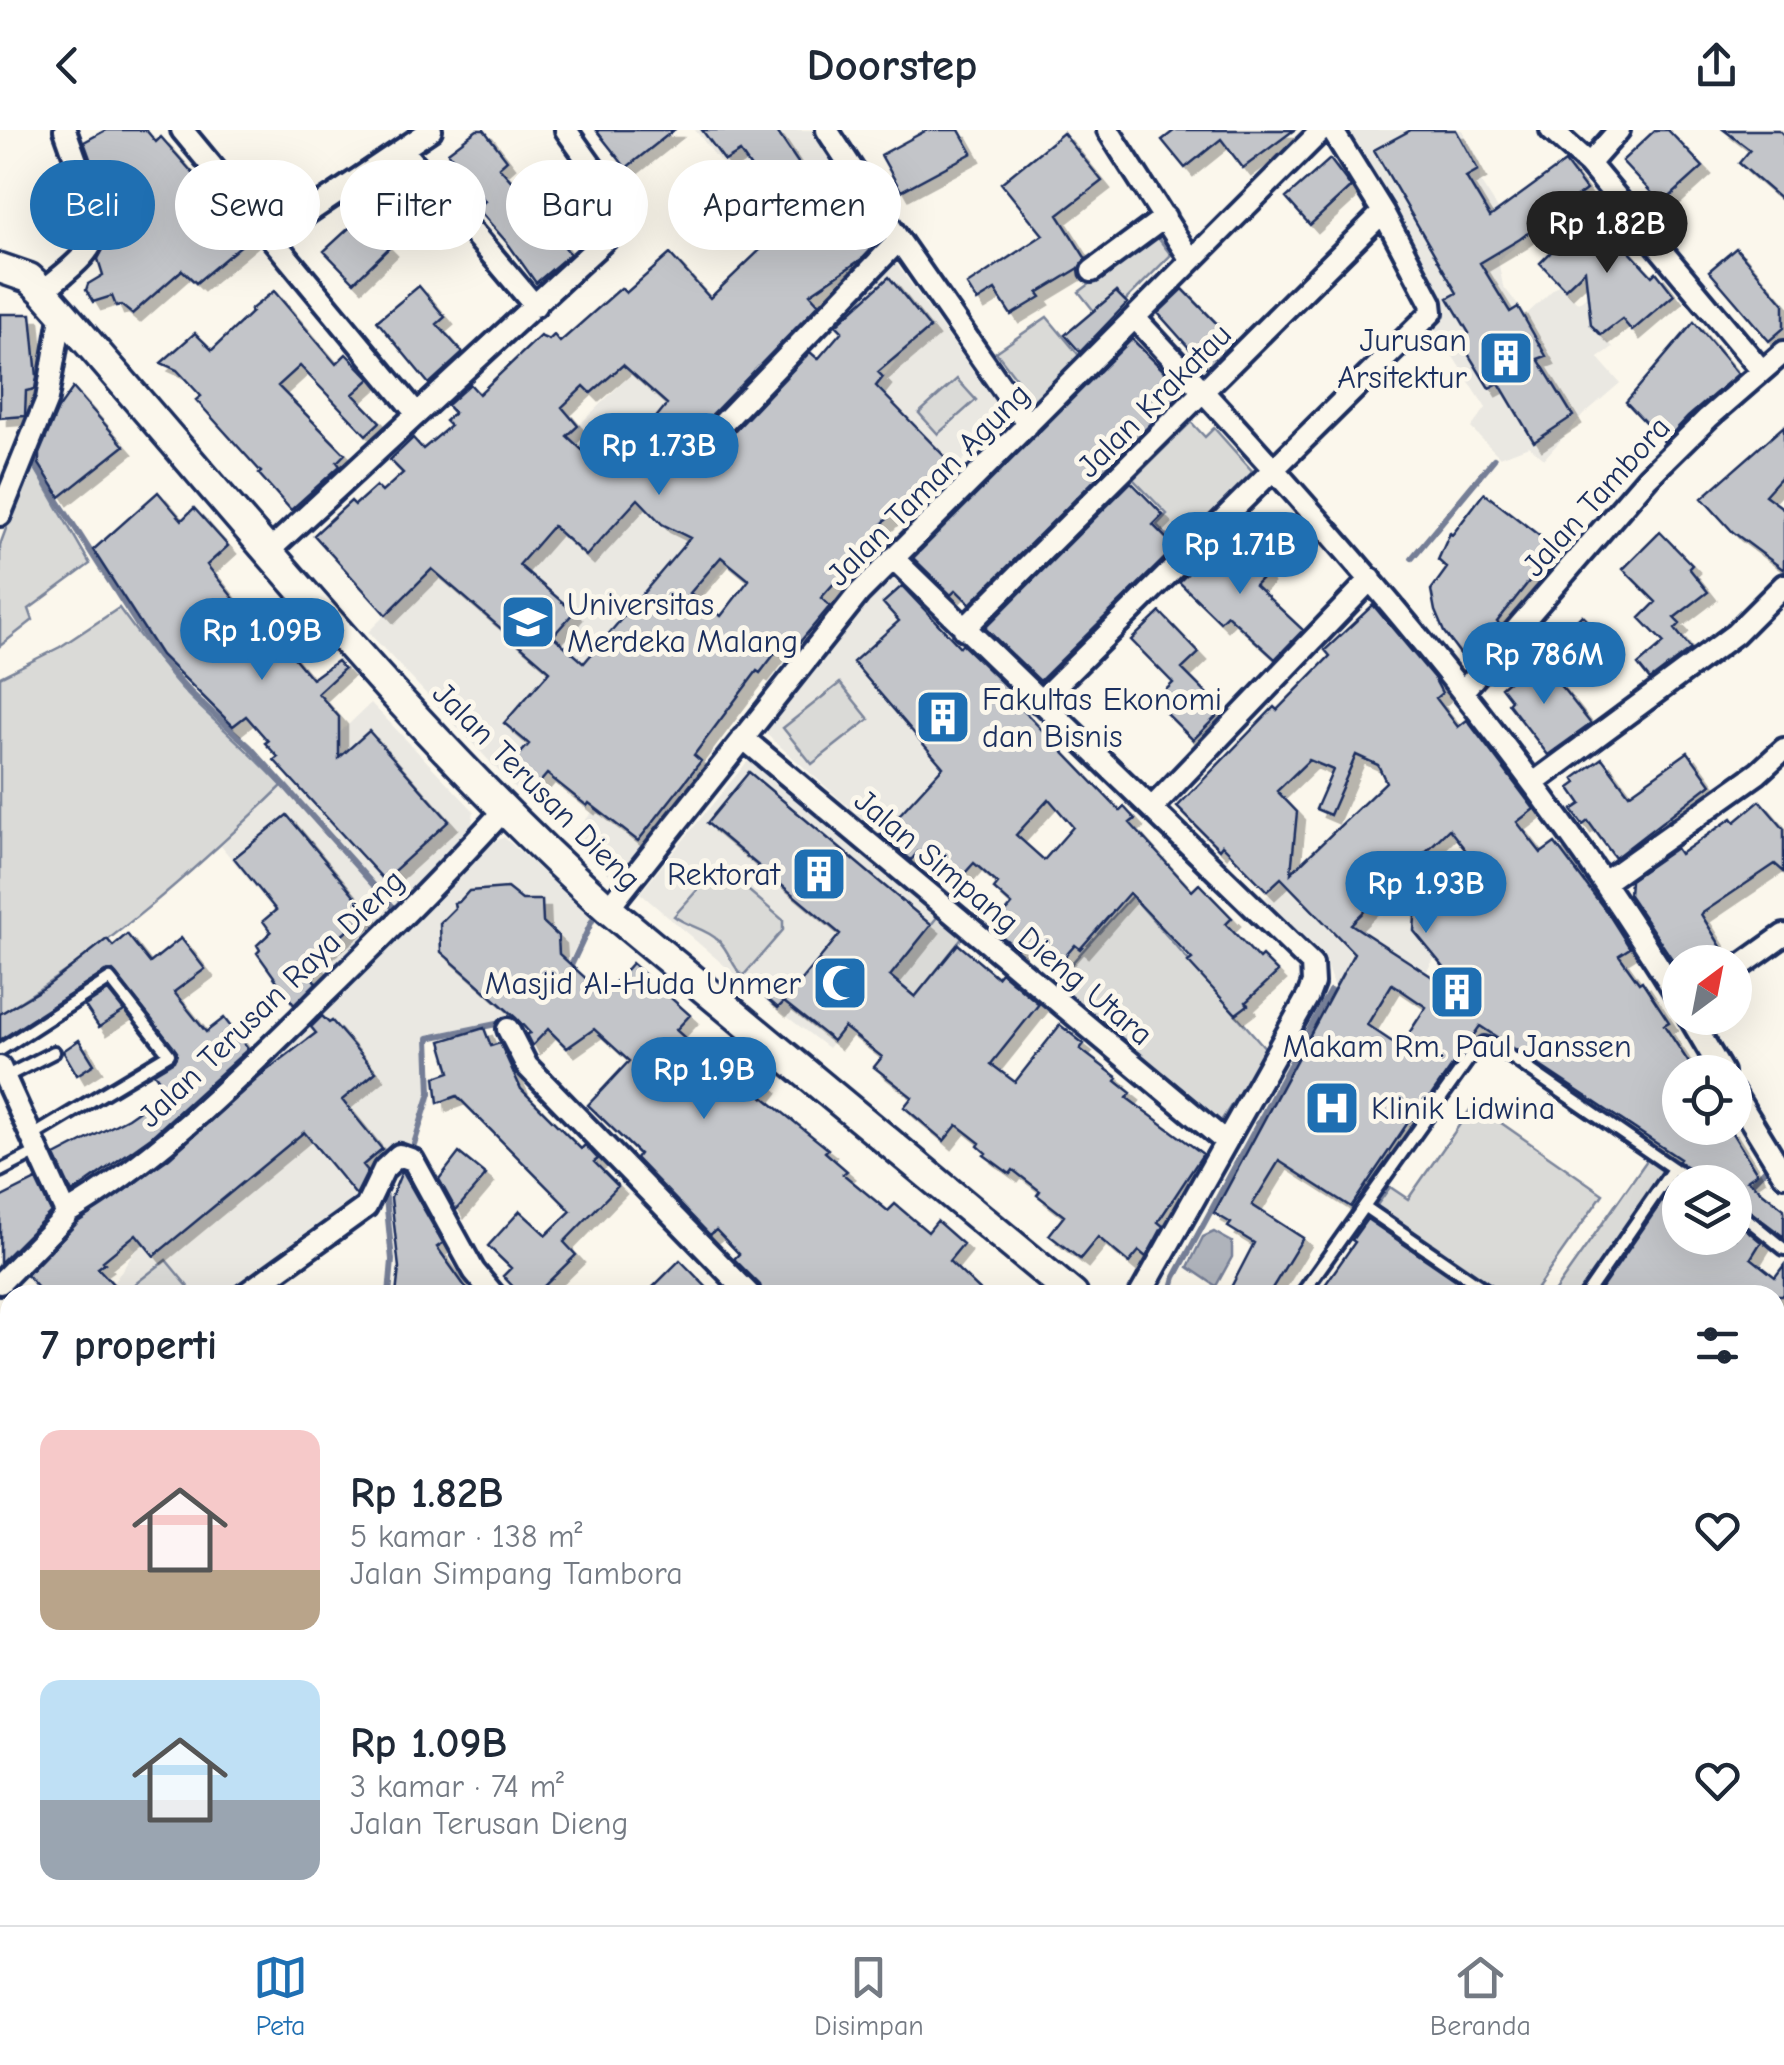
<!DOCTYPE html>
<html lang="id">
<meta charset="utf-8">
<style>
:root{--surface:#fff;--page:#f2f2f3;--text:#1f2937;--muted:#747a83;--line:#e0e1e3;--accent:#1f6fb2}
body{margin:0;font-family:"Comic Neue",sans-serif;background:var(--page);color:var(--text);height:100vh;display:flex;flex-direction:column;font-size:38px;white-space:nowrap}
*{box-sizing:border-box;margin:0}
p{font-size:32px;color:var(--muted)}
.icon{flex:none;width:55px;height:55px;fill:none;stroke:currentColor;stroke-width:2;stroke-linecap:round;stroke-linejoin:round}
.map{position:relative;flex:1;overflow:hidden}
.panel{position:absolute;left:0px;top:1155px;width:1785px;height:640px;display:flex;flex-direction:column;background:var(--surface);border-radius:30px 30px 0 0;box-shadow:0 10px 40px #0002}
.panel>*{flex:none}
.hud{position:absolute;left:30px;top:30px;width:1000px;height:90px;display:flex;gap:20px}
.needle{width:65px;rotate:32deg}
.controls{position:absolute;left:1662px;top:815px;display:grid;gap:20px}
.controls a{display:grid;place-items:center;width:90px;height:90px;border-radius:50%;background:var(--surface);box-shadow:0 10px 40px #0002;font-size:50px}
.price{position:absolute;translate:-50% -85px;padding:0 22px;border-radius:35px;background:var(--accent);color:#fff;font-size:32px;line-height:65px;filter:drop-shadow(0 2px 5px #0008)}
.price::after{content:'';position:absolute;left:50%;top:60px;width:30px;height:22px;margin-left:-15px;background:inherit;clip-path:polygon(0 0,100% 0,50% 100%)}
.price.current{background:#222;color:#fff}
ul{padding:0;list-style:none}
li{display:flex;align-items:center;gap:30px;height:250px;padding:0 40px}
li span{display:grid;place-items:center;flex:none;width:280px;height:200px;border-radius:20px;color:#555}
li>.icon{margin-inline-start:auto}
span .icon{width:120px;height:120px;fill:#fffc;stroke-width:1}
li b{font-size:42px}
h2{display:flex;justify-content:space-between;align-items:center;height:120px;padding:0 40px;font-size:42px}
.tag{padding:0 35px;border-radius:45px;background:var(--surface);box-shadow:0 10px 40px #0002;font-size:35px;line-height:90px}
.tag.current{background:var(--accent);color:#fff}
header{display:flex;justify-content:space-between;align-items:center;height:130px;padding:0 40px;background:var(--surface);font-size:45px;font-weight:800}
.menu{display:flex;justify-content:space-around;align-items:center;height:140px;border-top:2px solid var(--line);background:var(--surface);font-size:28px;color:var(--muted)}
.menu a{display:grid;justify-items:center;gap:5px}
.menu .current{color:var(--accent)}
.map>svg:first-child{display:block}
.built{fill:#eae8e2}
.green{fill:#dadad7;stroke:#7a849a;stroke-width:2.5}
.water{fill:#afb3bb;stroke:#747e96;stroke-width:2.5}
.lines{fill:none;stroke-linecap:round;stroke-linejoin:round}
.stream{stroke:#747e96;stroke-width:6}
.building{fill:#c3c5c9;stroke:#1b2f5e;stroke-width:2.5;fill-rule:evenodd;filter:url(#shadow)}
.lane-casing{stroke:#1b2f5e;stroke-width:18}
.street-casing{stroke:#1b2f5e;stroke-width:28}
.secondary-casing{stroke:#1b2f5e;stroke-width:35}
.primary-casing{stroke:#1b2f5e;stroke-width:38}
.lane{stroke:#fbf7ec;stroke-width:10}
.street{stroke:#fbf7ec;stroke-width:20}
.secondary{stroke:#fbf7ec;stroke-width:28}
.primary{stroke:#fbf7ec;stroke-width:30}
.labels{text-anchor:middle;stroke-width:10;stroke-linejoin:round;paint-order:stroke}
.poi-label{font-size:32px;fill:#1b2f5e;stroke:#fbf7ec;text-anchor:end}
.street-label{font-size:32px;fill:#1b2f5e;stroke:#fbf7ec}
</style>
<header><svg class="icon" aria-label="back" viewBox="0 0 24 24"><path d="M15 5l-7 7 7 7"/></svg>Doorstep<svg class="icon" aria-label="share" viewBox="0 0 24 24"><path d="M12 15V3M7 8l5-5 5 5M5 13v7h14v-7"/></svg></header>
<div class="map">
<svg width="1784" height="1795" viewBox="0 0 1784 1795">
<defs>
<filter id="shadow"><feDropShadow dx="8" dy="8" stdDeviation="0" flood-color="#0004"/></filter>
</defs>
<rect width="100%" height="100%" fill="#fbf7ec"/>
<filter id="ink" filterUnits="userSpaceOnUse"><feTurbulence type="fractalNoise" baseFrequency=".01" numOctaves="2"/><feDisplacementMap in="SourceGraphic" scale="20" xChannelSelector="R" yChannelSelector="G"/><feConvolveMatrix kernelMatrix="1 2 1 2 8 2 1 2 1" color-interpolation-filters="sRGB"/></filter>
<g filter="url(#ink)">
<path class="built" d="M695,0H812L883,111L838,154L784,98L777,104Z
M1342,0H1462L1480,32V51L1520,113L1498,130L1503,156L1526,185L1560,153L1578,173L1588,165L1591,195L1613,217L1598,228L1620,253L1583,285L1544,329L1529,316L1500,327L1471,298L1486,278L1432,194Z
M893,129L1006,288L955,338L876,256L895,232L840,182Z
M632,243L779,373L619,562L705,635L620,742L609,744L570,708L625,644L580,606L525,669L368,502Z
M893,447L934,492L1014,620L910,731L765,603L764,596L882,453Z
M371,573L474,681L472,694L461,709L416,759L326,845L221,716Z
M747,632L755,633L938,786L828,918L760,866L640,763Z
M1379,656L1438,711L1420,732L1414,801L1435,827L1427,841L1364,803L1334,858L1325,830L1265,768Z
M504,707L591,787L554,860L537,874L504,890L431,904L432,970L416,1019L405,1015L391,1017L385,1022L348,978L310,1009L362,1072L225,1165H105L135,1121L94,1070L481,719Z
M1775,1198L1784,1206V1329L1775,1339Z"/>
<path class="green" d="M1153,107L1158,108L1171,125L1125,171L1116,162L1094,181L1079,162Z
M1047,187L1082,229L1034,272L996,222Z
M957,249L976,270L938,304L919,283Z
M1191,292L1205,307L1214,298L1254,343L1180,419L1157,395L1167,384L1133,349Z
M31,331L90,434L29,479L33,490L0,516V415Z
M119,478C141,508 162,537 187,564C218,595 252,623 282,656C196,740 104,821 0,884V547L60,517Z
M840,553L869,589L812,634L783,598Z
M717,738H722L783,790V800L743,846C732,837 730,822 719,811C706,798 688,797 674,786Z
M1132,766L1267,920L1221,991L1054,853Z
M938,786L963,807L915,867L890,846Z
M1474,974L1603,1064L1537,1158L1546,1165H1501L1375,1078L1390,1057L1408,1069Z
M1647,1030L1664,1042L1578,1165H1552Z
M166,1130L195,1165H121Z"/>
<path class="water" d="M1214,1102L1232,1112V1127L1216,1156L1188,1137L1203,1107Z"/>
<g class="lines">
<path class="stream" d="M34,327L37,338L158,527L191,563L250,617L393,777
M1412,428L1494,329
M569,840L592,791
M414,1014L430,963L428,908L506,892L520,884
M1747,1058L1784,1020
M386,1068L392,1130L389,1165
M1170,1165L1175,1147L1330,861
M318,1795L324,1785
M658,1795V1785
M1095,1795L1103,1785"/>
</g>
<path class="building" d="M106,0H146L156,12L161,7L250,108L196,153L182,140L132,184L121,175L116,176L112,166L93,172L86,160L88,154L103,145L98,129L109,108L115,101L132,91L104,56L101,59L84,12Z
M477,0H484L507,30L499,37L530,72L562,45L593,81L559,109L570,124L536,153L509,115L477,78L485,71L448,22Z
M596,0H674L626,38Z
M702,0H776L819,64L839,51L879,111L863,128L810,164L819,174L697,300L694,308L697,319L705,323L717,320L810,222L818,229L842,201L836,195L889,147L930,198L878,242L883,247L876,256L947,329L882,394L884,396L864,420L868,425L857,438L852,433L821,468L830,476L799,513L789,505L760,543L757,541L694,625L701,631L638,711L589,673L587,676L547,644L536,657L510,635L529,614L504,593L550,541L432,439L386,485L314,405L351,371L355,375L376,356L382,362L403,343L390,330L413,308L423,319L450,296L445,291L454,283L447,275L470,254L479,264L540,206L549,210L554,205L560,212L621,158L626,163L670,124L710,168L789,92L740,22L725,31ZM623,235L667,274L609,345L567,306L578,296L562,277L584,256L591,263ZM638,369L662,394L690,408L584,533L553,506L574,482L519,435L553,396L586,426ZM721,427L749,450L721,486L690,463Z
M927,0H959L972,23L901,61L881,25Z
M1175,0H1294L1243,38L1221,9L1185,38L1162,10Z
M1411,0H1456L1478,40L1466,47L1490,87L1565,32L1586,60L1520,109L1480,133L1510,182L1518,177L1546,226L1538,229L1573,286L1534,312L1499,253L1489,258L1459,209L1469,203L1448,168L1457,163L1374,20Z
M1655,0H1668L1703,37L1662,74L1622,31Z
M1724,0H1779L1784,5V72L1739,33L1750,20Z
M1063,3L1102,51L1058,85L1086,129L1079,138L1038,163L1041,167L1011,185L995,160L977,171L967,155L1043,105L1001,53Z
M1330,29L1351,57L1310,95L1286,68Z
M713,36L735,66L716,80L695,49Z
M1592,81L1652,146L1656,142L1674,165L1632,201L1622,189L1601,205L1591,195L1585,140L1565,159L1540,133Z
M360,88L389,118L354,152L324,121Z
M1736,118L1784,174V198L1769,211L1709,141Z
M419,156L445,187L437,194L463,223L429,254L377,191Z
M1183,159L1234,211L1207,238L1158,183Z
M274,161L336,234L346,224L370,249L353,264L380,292L366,305L300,236L278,256L345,324L337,332L340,336L291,380L259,344L261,342L196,270L201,266L177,240L161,233L195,203L212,220L252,182L250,180Z
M1116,162L1127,173L1080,222L1065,205Z
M0,184H31L37,247L35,259L26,261L25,286L0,288Z
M1694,192L1738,244L1688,287L1664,312L1626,272Z
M1132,209L1184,261L970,474L956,460L951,465L913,428Z
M73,258L124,316L60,367L39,334V324L58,279Z
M1784,296V344L1765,365L1784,379V440L1733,402L1702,368Z
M1131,352L1163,385L1153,395L1172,414L1169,416L1173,420L1040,551L985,498Z
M158,362L182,390L194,378L228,416L207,435L250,489L257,483L312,549L337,531L344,539L318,563L339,587V628L369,601L449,691L384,750L274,630L278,627L265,613L268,611L246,586L233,596L161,525L93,420Z
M1484,363L1563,424L1541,450L1534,445L1497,492L1501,496L1467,533L1444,502L1435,481L1431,460L1447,438L1438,430L1450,403L1452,405Z
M1660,402L1692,435L1689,438L1708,462L1674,488L1680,494L1675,499L1691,519L1650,550L1638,535L1664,513L1640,488L1656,472L1623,439Z
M1225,407L1265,445L1255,455L1303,500L1275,529L1227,485L1220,492L1179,452Z
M902,456L960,517L962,514L1022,572L1019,576L1120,681L1124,677L1135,689L1130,693L1192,761L1199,754L1232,788L1226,794L1259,829L1262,826L1278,842L1246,872L1248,875L1236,884L1188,832L1192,829L1129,763L1080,819L1075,815L1055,838L1023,811L1017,819L992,798L1012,775L994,759L998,754L974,733L955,754L918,722L911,730L881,705L943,637L853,532L899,491L883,473ZM1049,669L1073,697L1044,730L1016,705Z
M1373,475L1434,548L1442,563L1436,568L1458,597L1467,590L1534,679L1517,692L1541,723L1555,713L1609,785L1630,818L1619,825L1639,853L1642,851L1669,892L1664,895L1695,942H1680V998H1729L1757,1043L1747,1050L1784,1079V1107L1735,1070V1052H1702L1699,1045L1678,1031L1680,1029L1480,896L1414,990L1411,988L1351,1077L1279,1031L1252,1075L1303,1108L1268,1165H1227L1254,1113L1228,1097L1231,1093L1214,1083L1354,823L1281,748L1267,761L1222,715L1219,719L1177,677L1274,577L1277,580L1330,526L1325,520ZM1356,625L1378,635L1386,652L1291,743L1297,682L1277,661L1309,630L1333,640L1316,679L1330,685ZM1449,699L1478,736L1470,750L1436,758L1418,745L1414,801L1474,874L1351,794ZM1392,854L1426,877L1400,917L1367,895Z
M1160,482L1199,523L1182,539L1223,580L1193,610L1154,571L1173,553L1131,510Z
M1582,485L1610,513L1588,535L1560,507Z
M1535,529L1565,561L1591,594L1548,625L1508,573L1511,570L1501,557Z
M1688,622L1711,654L1615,728L1588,691L1583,695L1572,680L1581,674L1570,658L1577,653L1574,648L1602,628L1629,664Z
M749,642L931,795L890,846L915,867L958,814L997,847L1001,842L1039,874L991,934L1015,952L1060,895L1084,914L1080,919L1118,948L1116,951L1131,963L1127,968L1203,1024L1158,1092L1163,1096L1146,1127L1139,1121L1129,1133L1098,1107L1080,1129L1049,1105L1064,1086L1037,1065L1040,1061L1013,1040L1010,1044L984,1025L986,1023L978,1016L980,1013L957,995L944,1011L904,977L912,967L874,937L882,927L844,897L833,911L784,872L778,878L764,866L778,850L792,862L840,804L707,693Z
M1760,671L1784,699V742L1775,734L1701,784L1728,828L1724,832H1674L1629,765L1630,750L1676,718L1680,724L1732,688L1735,692Z
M287,685L369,783L313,829L321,839L312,847L316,853L294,875L257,823L260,820L257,815L271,802L263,791L276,780L234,728Z
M507,758L522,770H542L543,792L558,806L559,824L604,865L632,833L690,885L676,900L724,943L737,928L769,955L761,965L828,1019L825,1022L847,1041L843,1044L888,1081L895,1074L928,1102L937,1091L963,1114L949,1131L985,1165H763L760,1155L734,1129L739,1124L716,1100L710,1105L636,1028L639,1024L588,975L629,931L594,899L567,918L548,899L532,916L526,904L530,903L516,888L441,822L440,793L455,778L454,773L459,772L469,761Z
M127,804L150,833L181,808L205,839L174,862L206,902L224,888L248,919L151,1007L72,1063L55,1026L128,988L167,961L154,943L174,931L177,922L113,841L105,842L0,910V884L47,856L107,809L113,816Z
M108,861L124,881L99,897L85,876Z
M322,886L329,893L332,891L376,942L342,970L382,1019L363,1035L368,1041L356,1065L304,1002L154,1126L136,1104L103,1131L105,1133L98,1138L113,1154L105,1165H44L27,1145L78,1092L169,1028L266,941L316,903L311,897Z
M484,898L491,916L500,913L521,959L581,1019L585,1015L598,1029L594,1032L618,1056L564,1112L576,1125L535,1165H521L503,1146L511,1138L488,1116L520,1081L546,1105L571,1081L457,966L438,973L435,947L450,942L441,911Z
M79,910L94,934L77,945L63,921Z
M459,1023L486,1045L456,1080L439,1049Z
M402,1041L443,1113L437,1117L471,1165H396L399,1138L391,1068Z
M36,1050L51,1082L0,1133V1068Z
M1676,1051L1680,1054V1108H1735V1090L1761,1112L1751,1128L1775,1147L1784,1135V1165H1597Z
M1367,1089L1478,1165H1318L1355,1112L1352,1110Z
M680,1130L714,1165H645Z"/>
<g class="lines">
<g class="lane-casing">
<path id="lane" d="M0,920L110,849L169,924L31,1007
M5,947L54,922
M0,1041L37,1022
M1365,1077L1493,1165
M1735,1079L1784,1119
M1301,1165L1475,920L1484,913L1495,916L1693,1052
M1586,1165L1673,1039
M0,1280L10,1274
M0,1402L10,1397
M0,1518L10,1513
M0,1613L10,1627
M0,1761L10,1754"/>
</g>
<g class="street-casing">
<path id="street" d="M182,0L417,284
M827,0L899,110L1028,295
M1108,0L1191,130
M1551,0L1589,34L1762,241
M403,20L535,176
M1589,34L1619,0
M272,107L431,0
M1092,141L1165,87
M43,161C65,142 93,125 99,95L65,0
M1135,188C1336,403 1526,619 1680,870
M707,310L899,110
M0,385L47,269L62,182
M270,420L618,98L623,88L620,76L566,0
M893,428L1312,834L1313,853L1308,866L1140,1165
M964,499L1383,82
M1463,561L1648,347L1708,288L1784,222
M1039,572L1432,182L1431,173L1383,82L1332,0
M743,608L1226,1012
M1535,652L1735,504L1784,455
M1152,678L1371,449
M1606,751L1758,643L1784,619
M608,779L859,463L1322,0
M1735,840L1784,805
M1690,888L1722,942
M508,899L527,936L750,1165
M0,937L67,1085L0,1153
M1735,965L1784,1045
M67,1083C154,1032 228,958 300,888C369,820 438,753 503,681
M244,1165L366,1077L384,1039L399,1025L413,1030L474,1141L494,1165
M0,1350L10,1371
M198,1785L203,1795
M383,1785L392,1795
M823,1785L835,1795
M1477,1785L1488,1795
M543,1795L553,1785
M1109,1795L1117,1785"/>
</g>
<g class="secondary-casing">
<path id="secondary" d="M0,138L29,148L43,161C228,370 401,592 608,779L1073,1165"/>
</g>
<g class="primary-casing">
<path id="primary" d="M1775,1371L1784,1361
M1775,1429L1784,1419
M1775,1620L1784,1627
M1775,1694L1784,1700
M1406,1795L1415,1785
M1456,1795L1465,1785"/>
</g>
<use href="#lane" class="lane"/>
<use href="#street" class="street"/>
<use href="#secondary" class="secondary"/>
<use href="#primary" class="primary"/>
</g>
</g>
<defs>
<g id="building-square" transform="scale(2.875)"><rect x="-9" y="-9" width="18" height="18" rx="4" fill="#1f6fb2" stroke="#fbf7ec"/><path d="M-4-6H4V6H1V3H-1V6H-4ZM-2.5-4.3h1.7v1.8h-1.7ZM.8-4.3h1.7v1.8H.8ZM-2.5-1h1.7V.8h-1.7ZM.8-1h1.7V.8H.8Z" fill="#fff"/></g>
<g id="university-square" transform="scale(2.875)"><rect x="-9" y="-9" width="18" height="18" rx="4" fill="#1f6fb2" stroke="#fbf7ec"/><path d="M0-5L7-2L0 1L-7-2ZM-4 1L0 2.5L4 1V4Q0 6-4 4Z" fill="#fff"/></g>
<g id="mosque-square" transform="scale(2.875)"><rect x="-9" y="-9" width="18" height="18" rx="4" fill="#1f6fb2" stroke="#fbf7ec"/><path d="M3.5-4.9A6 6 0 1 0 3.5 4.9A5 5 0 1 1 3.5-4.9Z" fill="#fff"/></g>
<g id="hospital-square" transform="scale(2.875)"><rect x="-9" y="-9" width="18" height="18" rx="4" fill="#1f6fb2" stroke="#fbf7ec"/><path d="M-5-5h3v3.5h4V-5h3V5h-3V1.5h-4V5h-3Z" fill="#fff"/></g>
</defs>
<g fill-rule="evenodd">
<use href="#building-square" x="1506" y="228"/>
<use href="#university-square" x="528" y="492"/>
<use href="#building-square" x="943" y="587"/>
<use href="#building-square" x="819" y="744"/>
<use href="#mosque-square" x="840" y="853"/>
<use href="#building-square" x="1457" y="862"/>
<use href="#hospital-square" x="1332" y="978"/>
</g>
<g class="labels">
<g class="poi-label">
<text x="1467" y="221">Jurusan<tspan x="1467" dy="37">Arsitektur</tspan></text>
<text x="567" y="485" text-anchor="start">Universitas<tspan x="567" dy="37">Merdeka Malang</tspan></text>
<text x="982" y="580" text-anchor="start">Fakultas Ekonomi<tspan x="982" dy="37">dan Bisnis</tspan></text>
<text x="780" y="755">Rektorat</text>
<text x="801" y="864">Masjid Al-Huda Unmer</text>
<text x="1457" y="927" text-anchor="middle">Makam Rm. Paul Janssen</text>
<text x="1371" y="989" text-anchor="start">Klinik Lidwina</text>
</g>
<g class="street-label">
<text transform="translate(1154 270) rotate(-45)" y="11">Jalan Krakatau</text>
<text transform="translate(928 354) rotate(-45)" y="11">Jalan Taman Agung</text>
<text transform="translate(1596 366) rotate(-48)" y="11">Jalan Tambora</text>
<text transform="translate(537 656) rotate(45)" y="11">Jalan Terusan Dieng</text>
<text transform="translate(1004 787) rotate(40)" y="11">Jalan Simpang Dieng Utara</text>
<text transform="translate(271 868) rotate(-44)" y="11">Jalan Terusan Raya Dieng</text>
</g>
</g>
</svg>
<div class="controls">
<a><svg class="needle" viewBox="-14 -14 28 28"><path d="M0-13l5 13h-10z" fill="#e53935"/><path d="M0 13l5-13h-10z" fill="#747a83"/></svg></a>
<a><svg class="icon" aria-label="locate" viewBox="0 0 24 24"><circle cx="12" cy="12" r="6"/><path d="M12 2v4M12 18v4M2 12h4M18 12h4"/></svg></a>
<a><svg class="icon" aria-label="layers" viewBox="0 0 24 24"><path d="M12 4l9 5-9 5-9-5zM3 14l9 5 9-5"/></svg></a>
</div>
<b class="price current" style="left:1607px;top:146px">Rp 1.82B</b>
<b class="price" style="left:659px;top:368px">Rp 1.73B</b>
<b class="price" style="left:1240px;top:467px">Rp 1.71B</b>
<b class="price" style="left:262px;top:553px">Rp 1.09B</b>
<b class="price" style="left:1544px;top:577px">Rp 786M</b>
<b class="price" style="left:1426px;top:806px">Rp 1.93B</b>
<b class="price" style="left:704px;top:992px">Rp 1.9B</b>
<div class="hud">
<a class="tag current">Beli</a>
<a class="tag">Sewa</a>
<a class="tag">Filter</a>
<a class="tag">Baru</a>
<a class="tag">Apartemen</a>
</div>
<section class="panel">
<h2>7 properti<svg class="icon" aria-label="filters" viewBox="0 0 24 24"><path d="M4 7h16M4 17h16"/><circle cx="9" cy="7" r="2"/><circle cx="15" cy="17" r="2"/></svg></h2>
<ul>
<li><span style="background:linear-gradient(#f6c9c9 70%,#b9a48a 0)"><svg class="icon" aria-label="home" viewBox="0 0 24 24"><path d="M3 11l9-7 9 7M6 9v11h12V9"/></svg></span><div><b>Rp 1.82B</b><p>5 kamar · 138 m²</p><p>Jalan Simpang Tambora</p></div><svg class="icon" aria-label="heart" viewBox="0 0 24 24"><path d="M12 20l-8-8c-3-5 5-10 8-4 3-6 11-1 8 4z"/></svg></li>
<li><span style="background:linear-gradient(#bfe0f5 60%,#9aa5b1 0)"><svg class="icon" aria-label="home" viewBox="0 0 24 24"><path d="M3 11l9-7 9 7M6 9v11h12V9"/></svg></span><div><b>Rp 1.09B</b><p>3 kamar · 74 m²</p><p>Jalan Terusan Dieng</p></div><svg class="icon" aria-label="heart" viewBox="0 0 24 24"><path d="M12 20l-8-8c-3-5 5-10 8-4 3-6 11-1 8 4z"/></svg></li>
</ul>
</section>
</div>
<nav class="menu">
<a class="current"><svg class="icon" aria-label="map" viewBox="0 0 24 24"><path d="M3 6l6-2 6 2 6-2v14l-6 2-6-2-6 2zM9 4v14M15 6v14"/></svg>Peta</a>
<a><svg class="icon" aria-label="saved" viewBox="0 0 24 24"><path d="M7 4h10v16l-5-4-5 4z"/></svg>Disimpan</a>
<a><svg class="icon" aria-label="home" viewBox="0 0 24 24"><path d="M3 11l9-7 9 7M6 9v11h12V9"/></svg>Beranda</a>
</nav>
